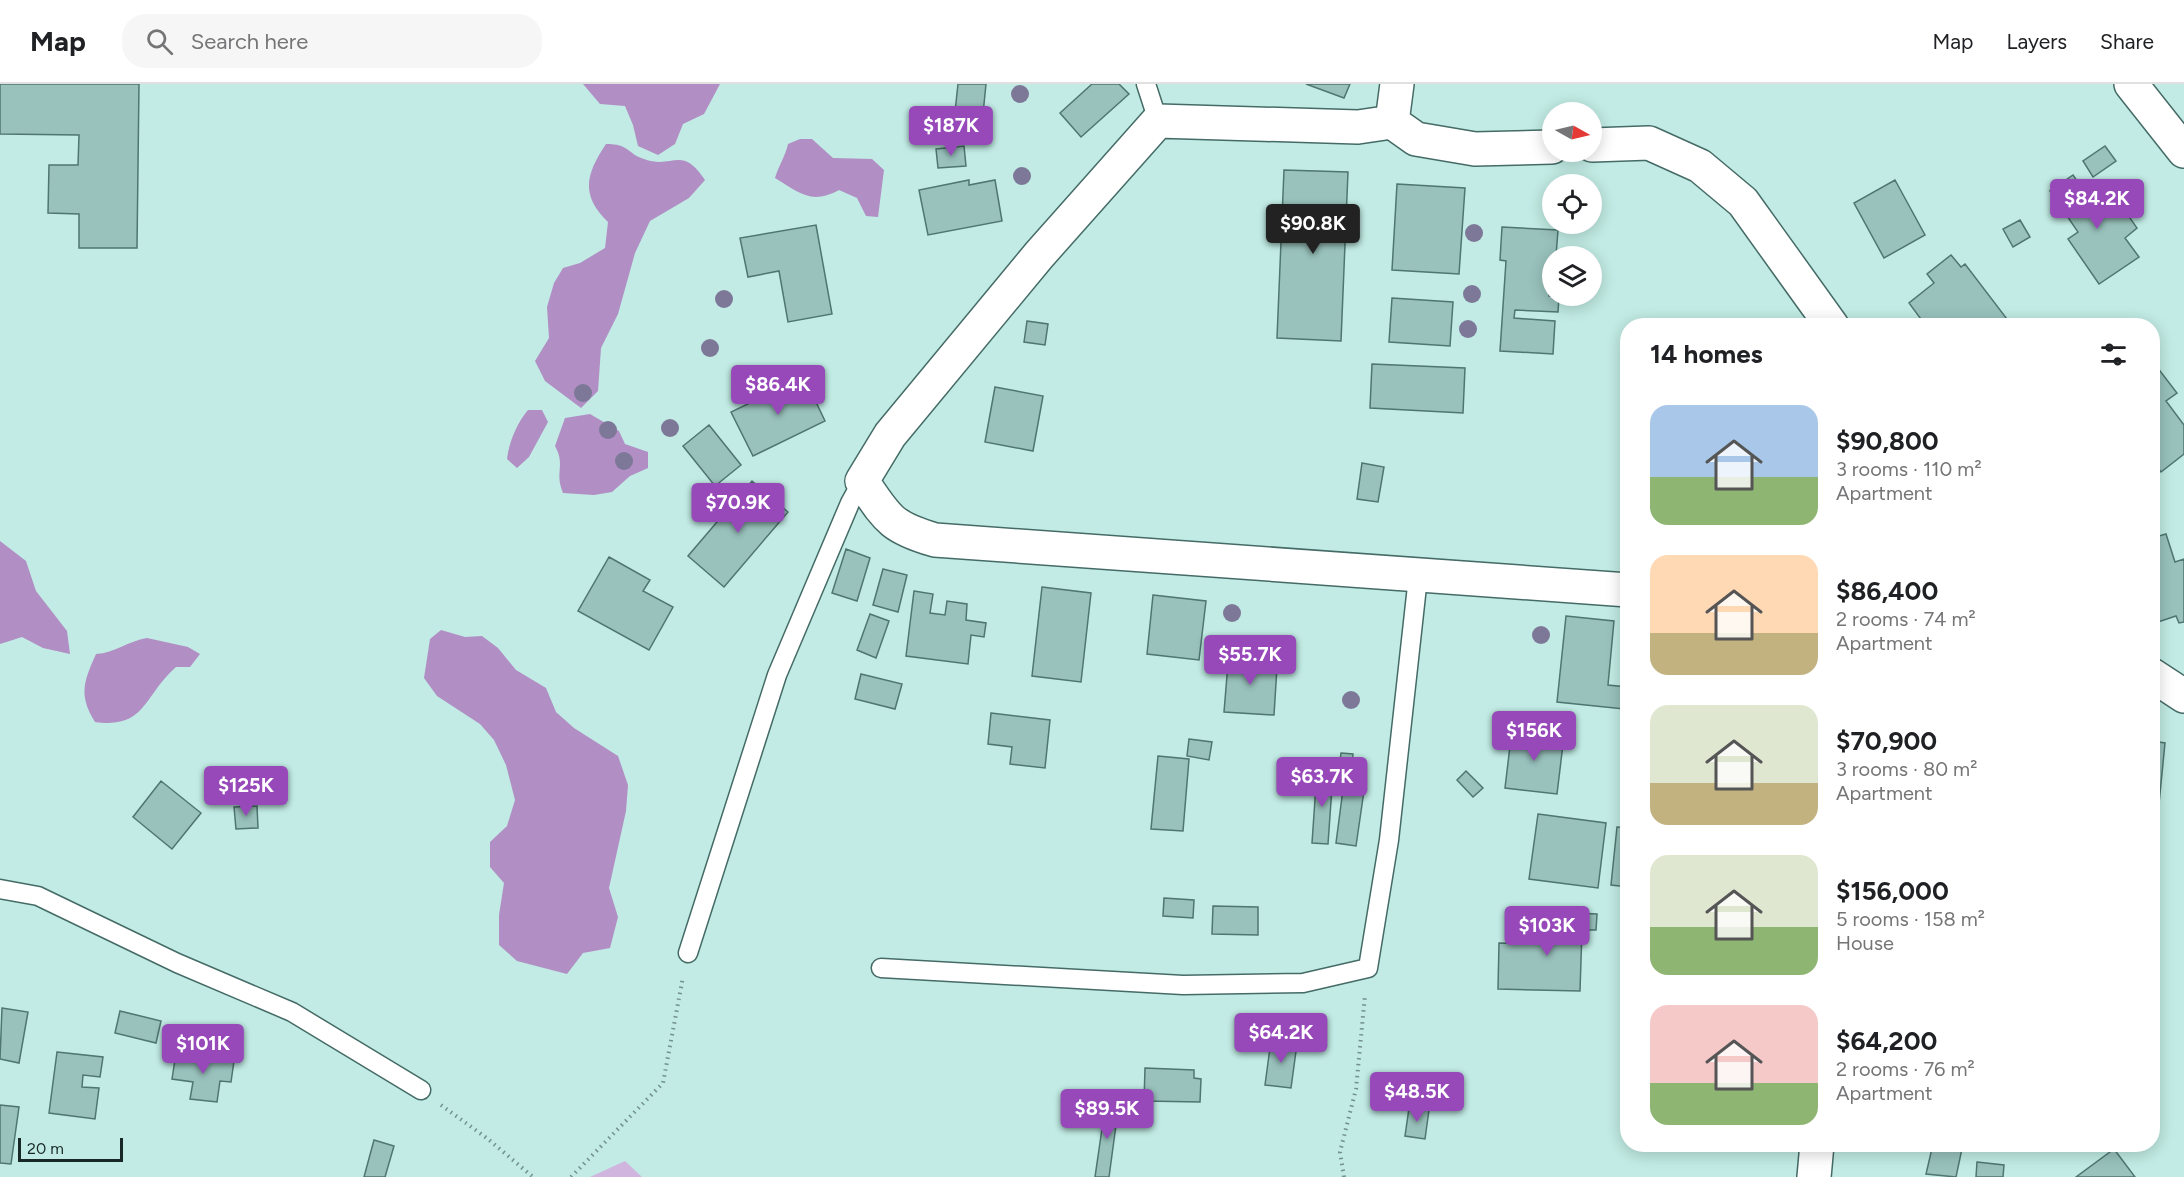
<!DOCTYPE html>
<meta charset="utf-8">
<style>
:root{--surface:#fff;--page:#f6f6f6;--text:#202124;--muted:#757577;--line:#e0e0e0;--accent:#9749ba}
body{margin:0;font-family:Figtree,sans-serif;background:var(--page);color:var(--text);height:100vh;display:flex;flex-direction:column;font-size:22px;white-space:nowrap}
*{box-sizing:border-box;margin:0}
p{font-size:20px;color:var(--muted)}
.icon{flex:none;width:33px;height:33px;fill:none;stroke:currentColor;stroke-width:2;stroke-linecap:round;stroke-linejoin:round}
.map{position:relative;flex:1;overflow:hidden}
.side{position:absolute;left:1620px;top:234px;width:540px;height:834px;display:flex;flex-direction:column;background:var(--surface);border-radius:24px;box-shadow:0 3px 15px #0003}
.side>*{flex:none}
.needle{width:39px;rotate:98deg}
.controls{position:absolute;left:1542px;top:18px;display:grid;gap:12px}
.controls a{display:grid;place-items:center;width:60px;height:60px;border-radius:50%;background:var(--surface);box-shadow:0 3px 15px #0003;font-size:30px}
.scale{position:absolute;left:18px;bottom:15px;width:105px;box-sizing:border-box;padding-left:6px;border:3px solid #182826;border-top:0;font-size:16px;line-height:21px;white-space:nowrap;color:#182826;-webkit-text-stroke:4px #c1ebe4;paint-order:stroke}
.price{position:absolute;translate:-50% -51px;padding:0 14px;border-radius:6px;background:var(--accent);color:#fff;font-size:20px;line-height:39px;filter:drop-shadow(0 2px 3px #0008)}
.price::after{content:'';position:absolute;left:50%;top:36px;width:18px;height:14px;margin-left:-9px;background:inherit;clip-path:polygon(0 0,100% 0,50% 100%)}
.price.current{background:#222;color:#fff}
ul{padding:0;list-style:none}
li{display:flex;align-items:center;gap:18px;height:150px;padding:0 30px}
li span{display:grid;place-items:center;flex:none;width:168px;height:120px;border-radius:18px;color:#555}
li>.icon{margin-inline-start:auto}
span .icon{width:72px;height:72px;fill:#fffc;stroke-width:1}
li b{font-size:26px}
h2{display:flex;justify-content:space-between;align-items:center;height:72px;padding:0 30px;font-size:26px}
header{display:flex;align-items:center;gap:36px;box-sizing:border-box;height:84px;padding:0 30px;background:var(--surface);border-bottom:2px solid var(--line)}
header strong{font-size:28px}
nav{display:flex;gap:33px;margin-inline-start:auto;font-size:21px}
.search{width:420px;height:54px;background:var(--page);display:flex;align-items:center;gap:15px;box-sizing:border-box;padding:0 21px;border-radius:24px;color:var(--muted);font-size:22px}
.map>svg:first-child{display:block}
.green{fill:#d0b6de}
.forest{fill:#b18ec4}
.building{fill:#99c2bc;stroke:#4f7670;stroke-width:1.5}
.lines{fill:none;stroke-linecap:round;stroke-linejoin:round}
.lane-casing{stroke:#456b66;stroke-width:21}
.street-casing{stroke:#456b66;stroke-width:36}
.path{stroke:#73918d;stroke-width:4;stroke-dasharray:1.5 4.5;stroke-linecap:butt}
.lane{stroke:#fff;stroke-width:18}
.street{stroke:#fff;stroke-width:33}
.tree{fill:#7d7898}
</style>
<header>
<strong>Map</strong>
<div class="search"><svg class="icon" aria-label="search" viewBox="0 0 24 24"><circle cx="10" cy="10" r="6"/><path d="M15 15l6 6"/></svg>Search here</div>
<nav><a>Map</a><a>Layers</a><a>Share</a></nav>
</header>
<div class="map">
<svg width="2184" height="1093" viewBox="0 0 2184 1093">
<rect width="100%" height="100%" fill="#c1ebe4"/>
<path class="green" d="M625,1077L642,1093H590Z"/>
<path class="forest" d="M583,0H720L704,30L683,40L675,60L658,71L638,62L633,41L625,22L600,20Z
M800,55H812L833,74L872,75L884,86L878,133L866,132L857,114L839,106C811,121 800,109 775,94C779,81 785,73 788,60Z
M606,60C630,60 626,69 644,75C673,86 681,60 705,96L689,114L650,137L635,169L618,230L601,264L598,307L581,324L545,297L535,277L549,254L547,223L554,199L563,184L580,179L605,164L608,138C580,111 586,90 606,60Z
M528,326H542L548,338L529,373L517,384L507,375C509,358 517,339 528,326Z
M590,330L619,347L625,360L648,368V384L630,392L612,408L594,411L563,409C554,388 566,382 555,362L565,334Z
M0,457L26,477L36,507L67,547L70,570L43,564L22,553L0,560Z
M441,546L465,553L482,552L498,564L516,586L546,604L556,628L574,644L618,672L628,701L626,727L609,804L618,833L610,864L583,869L567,890L517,877L499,861V831L504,799L490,783V758L507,742L515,716L506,681L494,656L480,640L437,612L424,594L430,555Z
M147,554L188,563L200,570L190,583H176C143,612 146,645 95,638C78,611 84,597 96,570C115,569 128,557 147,554Z"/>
<path class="building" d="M0,0H139L137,164H79V130L48,129L49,81H78L79,51L0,50Z
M958,0H986L983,30L955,28Z
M1092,0H1119L1129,10L1081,53L1060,29Z
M1306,0H1350L1344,14Z
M964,62L966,82L938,84L936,65Z
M2105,62L2116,77L2093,93L2083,77Z
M1284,86L1348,88L1341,257L1277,254Z
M2073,91L2085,109L2093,104L2109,129L2121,121L2137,144L2125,154L2139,173L2099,200L2068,155L2078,148L2050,107Z
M969,96V101L995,96L1002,137L928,151L919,106Z
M1895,96L1925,151L1884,174L1854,119Z
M1397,100L1465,104L1459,190L1392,186Z
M2020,136L2030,153L2013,163L2003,145Z
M816,141L832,230L788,238L779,187L748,193L740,154Z
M1502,143L1558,146L1556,172L1551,175L1549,212L1559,213L1558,228L1515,226L1514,234L1555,237L1553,270L1500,267L1506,177L1500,176Z
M1951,171L1961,183L1965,180L2007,235L1998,242H1940L1936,236L1926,242L1909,219L1934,199L1927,190Z
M1392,214L1453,218L1450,262L1389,258Z
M1027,237L1048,240L1045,261L1024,258Z
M1372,280L1465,284L1463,329L1370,324Z
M2157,283L2177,309L2166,317L2184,341V370L2161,388L2152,376V286Z
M804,293L825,337L753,372L731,328Z
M995,303L1043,312L1033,367L985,358Z
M709,341L741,381L715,402L683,362Z
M1362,379L1384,383L1378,418L1357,415Z
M752,397L788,428L724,503L688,472Z
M2166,450L2175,478L2184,475V538L2179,539L2176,532L2152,540V468H2155L2152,454Z
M846,465L870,474L857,517L832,509Z
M609,473L650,496L643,507L673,523L649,566L578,527Z
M883,485L907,491L898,528L873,521Z
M1042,503L1091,509L1081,598L1032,592Z
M914,507L933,510L930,529L945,531L947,517L967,520L966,536L986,539L984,553L971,551L968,580L906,572Z
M1153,511L1206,517L1199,576L1147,570Z
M870,530L889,537L876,574L857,566Z
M1566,532L1614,537L1608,601L1627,603L1624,625L1557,618Z
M1229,567L1254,568V581L1277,583L1274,631L1224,628Z
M861,590L902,600L895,625L855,615Z
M991,629L1050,636L1045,684L1010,680L1012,663L988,660Z
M1512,645L1564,652L1557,710L1505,704Z
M1189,655L1212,658L1209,676L1187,672Z
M2152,657L2165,659L2158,730L2152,729Z
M1341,669L1353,670L1351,687L1339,685Z
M1158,672L1189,675L1183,747L1151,745Z
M1317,687L1333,689L1328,760L1312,759Z
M1466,687L1483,704L1473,713L1457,696Z
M1345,690L1366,693L1356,762L1336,759Z
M161,697L201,729L172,765L133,733Z
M257,722L258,744L236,745L234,723Z
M1538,730L1606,739L1598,804L1529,795Z
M1617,743L1628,744V803L1611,801Z
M1164,814L1194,816L1193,834L1163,832Z
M1213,822L1258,823V851L1212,850Z
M1547,828L1597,830L1596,846H1582L1580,907L1498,905L1499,859L1547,860Z
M2,924L28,928L19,979L0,975Z
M120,927L161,937L156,959L115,949Z
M200,942L225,945V956L242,958L239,978L184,970L187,948L199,950Z
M1271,956L1297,960L1291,1004L1265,1001Z
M57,968L103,973L100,993L83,991L82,1003L99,1004L95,1035L49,1029Z
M176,969L234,977L231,998L220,997L217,1018L190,1015L193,998L172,995Z
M1145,984L1194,986V994L1201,995L1200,1018L1144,1017Z
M1430,997L1431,1009L1415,1011L1414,998Z
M1106,1017L1119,1019L1109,1093H1095Z
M0,1021L19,1023L11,1080L0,1079Z
M1409,1024L1429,1026L1425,1055L1405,1052Z
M374,1056L394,1062L385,1093H364Z
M1933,1060H1963L1956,1093L1926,1090Z
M2114,1065L2135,1093H2076Z
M1977,1078L2004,1081L2003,1093H1976Z"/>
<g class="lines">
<g class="lane-casing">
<path id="lane" d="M1146,0L1158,37
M0,805L38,812L177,879L292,928L421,1006
M688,869L777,591L850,419L862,397
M881,884L1183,901L1303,899L1368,884L1389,756L1418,493"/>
</g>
<g class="street-casing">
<path id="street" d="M2131,0L2184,67
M1392,38L1397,0
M1592,61L1649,59L1700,82L1743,118L1832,242
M1552,63L1475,65L1416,55L1392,38L1358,43L1158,37L1039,171L890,351L862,397C887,434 890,443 935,456L1628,506
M2152,591L2184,612
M1814,1093L1817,1060"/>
</g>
<path class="path" d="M441,1021L488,1055L533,1093
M571,1093L663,999L683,893
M1344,1093L1340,1068L1356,1005L1365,911"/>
<use href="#lane" class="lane"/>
<use href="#street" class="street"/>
</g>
<g class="tree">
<circle cx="1020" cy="10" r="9"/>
<circle cx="1022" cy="92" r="9"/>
<circle cx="1474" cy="149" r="9"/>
<circle cx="1472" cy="210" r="9"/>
<circle cx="724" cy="215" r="9"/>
<circle cx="1468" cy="245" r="9"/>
<circle cx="710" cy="264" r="9"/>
<circle cx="583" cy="309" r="9"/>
<circle cx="670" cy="344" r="9"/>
<circle cx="608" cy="346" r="9"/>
<circle cx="624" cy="377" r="9"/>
<circle cx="1232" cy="529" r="9"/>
<circle cx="1541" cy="551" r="9"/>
<circle cx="1351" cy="616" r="9"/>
</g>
</svg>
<div class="controls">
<a><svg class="needle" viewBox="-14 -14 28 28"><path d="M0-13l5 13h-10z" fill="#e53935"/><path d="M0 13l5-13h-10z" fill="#757577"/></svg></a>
<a><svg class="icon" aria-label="locate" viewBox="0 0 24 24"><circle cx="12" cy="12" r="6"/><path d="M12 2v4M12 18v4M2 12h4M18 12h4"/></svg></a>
<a><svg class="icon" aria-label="layers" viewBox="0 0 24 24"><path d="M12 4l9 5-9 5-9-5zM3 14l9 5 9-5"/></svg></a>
</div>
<div class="scale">20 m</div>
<b class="price" style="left:951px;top:73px">$187K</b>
<b class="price" style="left:2097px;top:146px">$84.2K</b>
<b class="price current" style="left:1313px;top:171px">$90.8K</b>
<b class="price" style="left:778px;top:332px">$86.4K</b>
<b class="price" style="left:738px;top:450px">$70.9K</b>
<b class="price" style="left:1250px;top:602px">$55.7K</b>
<b class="price" style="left:1534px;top:678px">$156K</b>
<b class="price" style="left:1322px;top:724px">$63.7K</b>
<b class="price" style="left:246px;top:733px">$125K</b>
<b class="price" style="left:1547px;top:873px">$103K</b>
<b class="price" style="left:1281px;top:980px">$64.2K</b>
<b class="price" style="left:203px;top:991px">$101K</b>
<b class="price" style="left:1417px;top:1039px">$48.5K</b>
<b class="price" style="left:1107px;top:1056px">$89.5K</b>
<section class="side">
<h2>14 homes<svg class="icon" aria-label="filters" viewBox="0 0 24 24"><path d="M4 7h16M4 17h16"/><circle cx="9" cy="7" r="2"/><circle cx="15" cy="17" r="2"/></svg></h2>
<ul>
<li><span style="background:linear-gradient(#a9c7e8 60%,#8fb573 0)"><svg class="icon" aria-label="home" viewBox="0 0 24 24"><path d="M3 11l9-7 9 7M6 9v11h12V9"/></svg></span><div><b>$90,800</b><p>3 rooms · 110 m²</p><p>Apartment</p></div></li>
<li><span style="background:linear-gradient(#ffd9b3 65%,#c2b280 0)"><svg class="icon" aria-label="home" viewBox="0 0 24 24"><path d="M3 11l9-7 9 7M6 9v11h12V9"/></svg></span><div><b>$86,400</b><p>2 rooms · 74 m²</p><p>Apartment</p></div></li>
<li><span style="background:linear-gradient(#dfe7d0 65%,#c2b280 0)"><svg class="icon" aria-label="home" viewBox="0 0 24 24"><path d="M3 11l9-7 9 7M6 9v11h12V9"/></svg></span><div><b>$70,900</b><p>3 rooms · 80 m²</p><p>Apartment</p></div></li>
<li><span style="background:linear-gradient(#dfe7d0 60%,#8fb573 0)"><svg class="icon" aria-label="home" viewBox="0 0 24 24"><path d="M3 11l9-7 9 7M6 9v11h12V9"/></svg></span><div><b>$156,000</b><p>5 rooms · 158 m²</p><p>House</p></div></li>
<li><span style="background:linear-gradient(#f6c9c9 65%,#8fb573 0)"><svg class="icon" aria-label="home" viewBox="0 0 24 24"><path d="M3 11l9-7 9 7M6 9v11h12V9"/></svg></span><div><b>$64,200</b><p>2 rooms · 76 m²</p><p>Apartment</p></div></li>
</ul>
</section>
</div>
